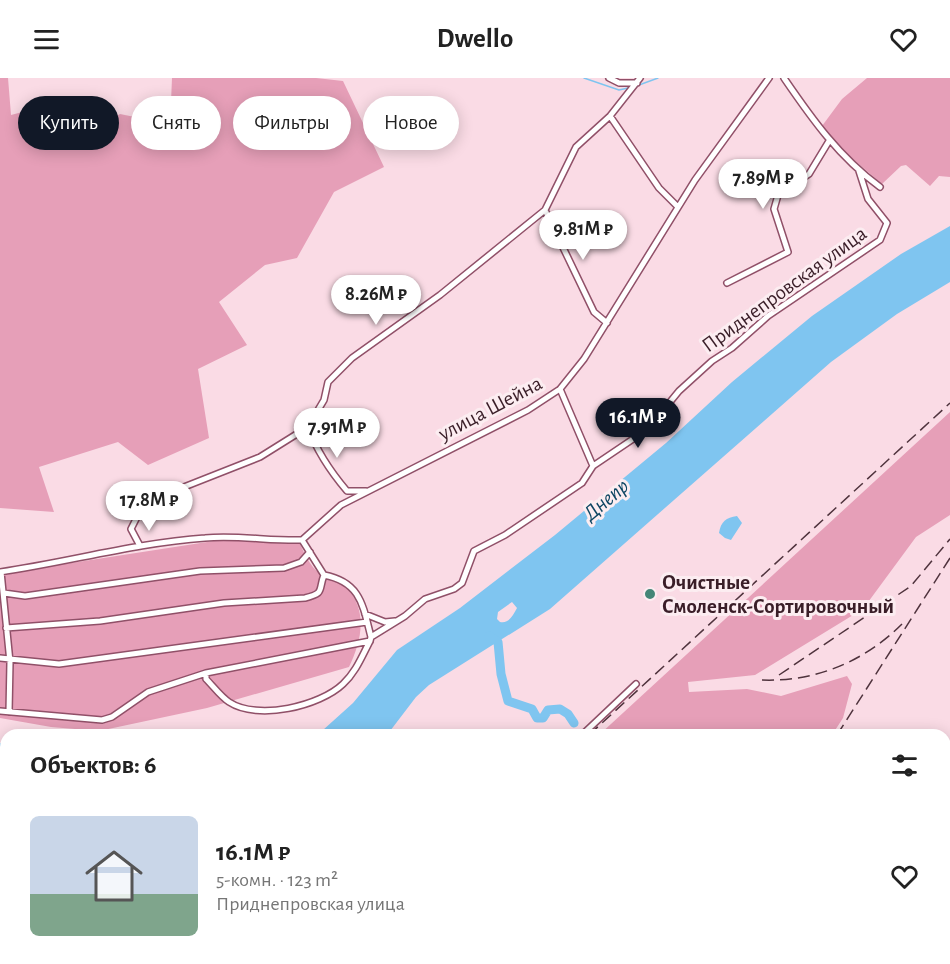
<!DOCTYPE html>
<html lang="ru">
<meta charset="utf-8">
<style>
:root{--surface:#fff;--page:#f6f6f6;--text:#222;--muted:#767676;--accent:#111827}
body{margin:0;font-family:"Alegreya Sans",sans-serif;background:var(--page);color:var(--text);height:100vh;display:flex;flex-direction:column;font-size:22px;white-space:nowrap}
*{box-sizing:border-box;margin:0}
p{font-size:20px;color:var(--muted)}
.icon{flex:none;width:33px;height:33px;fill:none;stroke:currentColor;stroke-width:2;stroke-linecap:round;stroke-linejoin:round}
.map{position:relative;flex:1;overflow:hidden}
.sheet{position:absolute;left:0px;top:651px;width:951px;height:236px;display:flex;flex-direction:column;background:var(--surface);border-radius:18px 18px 0 0;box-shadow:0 3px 15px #0003}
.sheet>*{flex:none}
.hud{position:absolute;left:18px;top:18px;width:600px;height:54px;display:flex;gap:12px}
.price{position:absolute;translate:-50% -51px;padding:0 14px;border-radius:21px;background:#fff;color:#222;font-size:20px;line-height:39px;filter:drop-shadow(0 2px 3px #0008)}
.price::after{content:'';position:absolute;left:50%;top:36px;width:18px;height:14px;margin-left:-9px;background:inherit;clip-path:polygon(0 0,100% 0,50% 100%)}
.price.selected{background:var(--accent);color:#fff}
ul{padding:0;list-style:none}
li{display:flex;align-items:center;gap:18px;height:150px;padding:0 30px}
li span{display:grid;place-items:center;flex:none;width:168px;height:120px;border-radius:9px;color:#555}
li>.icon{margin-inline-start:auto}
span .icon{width:72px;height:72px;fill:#fffc;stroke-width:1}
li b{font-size:26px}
h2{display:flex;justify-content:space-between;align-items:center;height:72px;padding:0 30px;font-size:26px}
.chip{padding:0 21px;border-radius:27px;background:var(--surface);box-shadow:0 3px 15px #0003;font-size:21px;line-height:54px}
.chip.selected{background:var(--accent);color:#fff}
header{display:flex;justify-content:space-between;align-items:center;height:78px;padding:0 30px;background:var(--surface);font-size:27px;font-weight:700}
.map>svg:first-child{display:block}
.green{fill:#e69fb8}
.water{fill:#7fc5f0;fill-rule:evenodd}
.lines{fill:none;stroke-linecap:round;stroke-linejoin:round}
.stream{stroke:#7fc5f0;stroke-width:1.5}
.river{stroke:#7fc5f0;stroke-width:9}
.minor-casing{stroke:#905068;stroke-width:8}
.minor{stroke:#fff;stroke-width:5}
.rail{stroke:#4f333d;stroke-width:1.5;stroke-dasharray:12 6;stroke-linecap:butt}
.poi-dot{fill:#448677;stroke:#fcedf1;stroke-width:2}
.labels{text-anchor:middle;stroke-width:6;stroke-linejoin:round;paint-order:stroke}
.street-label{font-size:21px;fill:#3a1e28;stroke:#fcedf1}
.poi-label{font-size:21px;font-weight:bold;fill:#3a1e28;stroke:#fcedf1;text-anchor:start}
.water-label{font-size:22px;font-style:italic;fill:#0e4663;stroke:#fcedf1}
</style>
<header><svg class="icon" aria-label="menu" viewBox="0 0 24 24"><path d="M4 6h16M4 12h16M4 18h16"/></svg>Dwello<svg class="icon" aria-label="heart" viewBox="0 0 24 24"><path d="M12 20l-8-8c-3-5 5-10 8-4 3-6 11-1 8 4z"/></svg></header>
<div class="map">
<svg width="950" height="886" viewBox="0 0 950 886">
<rect width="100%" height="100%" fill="#fadbe5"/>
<path class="green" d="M0,0H8L11,37L45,28L73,35L99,48L120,36L159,44L171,24L172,0H316L343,3L384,89L334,114L297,180L265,187L219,224L247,267L198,291L209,360L148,387L118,364L39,389L54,434L0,430Z
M867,0H950V99L939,98L930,108L906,87L901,88L882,106L840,70L822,48L842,21Z
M950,334V437L916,459L863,531L755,597L688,604L689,614L747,611L781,618L847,598L852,606L843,640L832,657H599Z
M220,462L300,466C306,479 312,492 325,499C332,503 341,504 346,509C369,533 361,564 349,589L207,630L99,653L51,649L0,640V496Z"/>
<path class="water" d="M950,148V204L897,236L831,284L550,531L429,607L416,619L387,657H313L323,652L353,625L397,572L460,530L555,457L666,365L732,304L812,238L901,176ZM512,524L517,530C513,537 509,546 500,544L497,541L498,534Z
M737,438L742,445L731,462L725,460L719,455C721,443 726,440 737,438Z
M0,665H6V708L0,707Z"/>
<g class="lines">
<path class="stream" d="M584,0L619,12L628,10
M639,7L658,0"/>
<path class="river" d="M489,558L498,564L501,596L508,623L532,631L537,640H543L548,632L560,631L568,636L574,645
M807,880L808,886"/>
<g class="minor-casing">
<path id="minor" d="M609,0L619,5H637
M784,0C812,41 839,79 880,109
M610,38L659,110L678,129
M545,132L594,234L607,245
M727,205L788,174L774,131L778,117L809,96L829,63
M560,311L593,388
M308,349C317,374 330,393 347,413H366
M302,462L341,427L528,332L560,311L584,281L695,102L769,0
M302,462L324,497C361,504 363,528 371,559L370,563C362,578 356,594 343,606C320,628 258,643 229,624C221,619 213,608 206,601V595L370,563
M139,466L131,451L138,437L151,422L260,379L308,349L324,322L328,304L352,280L440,217L545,132L576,69L610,38L640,0
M0,494C69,484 135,465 205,460C237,457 270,463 302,462
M1,494L10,584L9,634
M4,515L25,518L200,493L284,490L301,484L310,474
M365,536L385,544L395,543
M6,550L100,543L224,525L305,520C325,515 318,513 324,497
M371,559L405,538L425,521L454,511L462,505L474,473L505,457L582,405L593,388L636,359L656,341L679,313L712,283L732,270L768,238L880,162L887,145L868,121L859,93
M0,580L59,586L367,544
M0,633L102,642L112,639L148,614L206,595
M582,657L636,606
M0,780H6
M848,880L853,886
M942,880L950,883
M887,886L891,880"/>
</g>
<use href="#minor" class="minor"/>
<path class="rail" d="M779,597L911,508L950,461
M762,602C815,604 864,584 902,546
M589,657L950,325
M837,657L950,480
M945,698L950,694
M945,745L950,741
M945,770L950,765
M0,799H6
M628,886L637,880"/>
</g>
<circle class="poi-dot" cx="650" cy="516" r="6"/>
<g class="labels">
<g class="street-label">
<text transform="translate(784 211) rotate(-36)" y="7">Приднепровская улица</text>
<text transform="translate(490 330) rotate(-28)" y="7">улица Шейна</text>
</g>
<g class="poi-label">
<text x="662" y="511">Очистные<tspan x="662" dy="24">Смоленск-Сортировочный</tspan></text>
</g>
<g class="water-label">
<text transform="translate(605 421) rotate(-40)" y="8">Днепр</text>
</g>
</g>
</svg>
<b class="price" style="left:763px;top:132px">7.89M ₽</b>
<b class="price" style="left:583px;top:183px">9.81M ₽</b>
<b class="price" style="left:376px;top:248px">8.26M ₽</b>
<b class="price selected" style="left:638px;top:371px">16.1M ₽</b>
<b class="price" style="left:337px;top:381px">7.91M ₽</b>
<b class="price" style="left:149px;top:454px">17.8M ₽</b>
<div class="hud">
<a class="chip selected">Купить</a>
<a class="chip">Снять</a>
<a class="chip">Фильтры</a>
<a class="chip">Новое</a>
</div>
<section class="sheet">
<h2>Объектов: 6<svg class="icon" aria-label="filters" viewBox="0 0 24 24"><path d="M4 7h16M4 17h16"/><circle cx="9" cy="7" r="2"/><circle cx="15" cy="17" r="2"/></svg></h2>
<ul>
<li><span style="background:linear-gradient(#c9d6e8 65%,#7fa58c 0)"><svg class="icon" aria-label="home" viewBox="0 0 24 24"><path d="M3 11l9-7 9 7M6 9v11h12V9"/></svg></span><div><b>16.1M ₽</b><p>5-комн. · 123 m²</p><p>Приднепровская улица</p></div><svg class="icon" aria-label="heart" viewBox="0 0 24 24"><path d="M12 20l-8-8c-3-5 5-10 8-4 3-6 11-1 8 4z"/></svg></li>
</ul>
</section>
</div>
